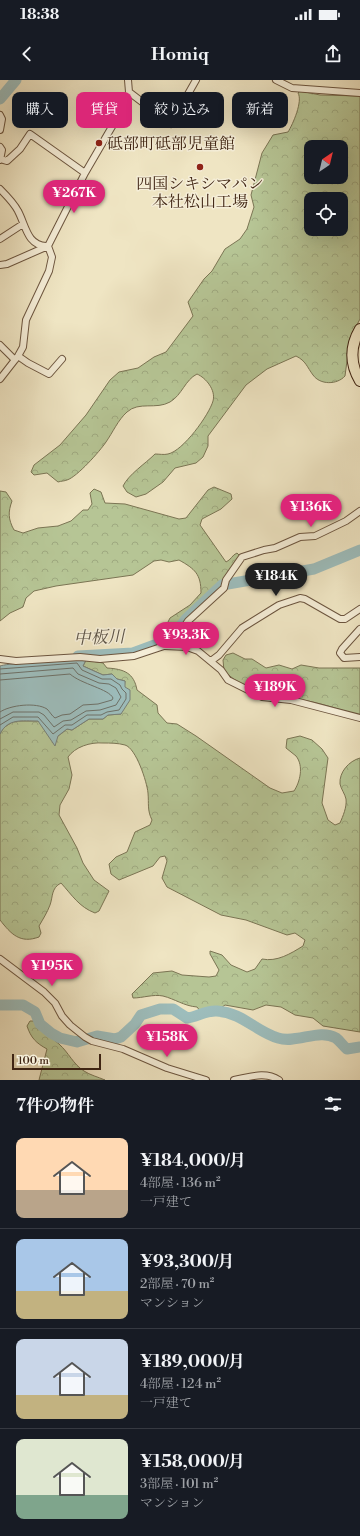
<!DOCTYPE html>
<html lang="ja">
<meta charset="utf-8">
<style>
:root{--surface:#171b24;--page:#20242c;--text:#f1f3f6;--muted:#9ea1a6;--line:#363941;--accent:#db2777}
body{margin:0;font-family:"Libre Bodoni","Noto Serif JP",serif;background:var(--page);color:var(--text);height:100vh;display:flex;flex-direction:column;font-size:15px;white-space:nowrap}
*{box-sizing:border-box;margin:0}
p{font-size:13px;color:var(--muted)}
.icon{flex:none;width:22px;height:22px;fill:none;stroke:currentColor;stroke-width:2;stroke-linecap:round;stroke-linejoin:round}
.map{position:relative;height:1000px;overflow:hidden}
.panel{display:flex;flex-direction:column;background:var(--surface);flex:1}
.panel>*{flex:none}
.guide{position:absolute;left:12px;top:12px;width:336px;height:36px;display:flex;gap:8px}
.needle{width:26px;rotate:35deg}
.buttons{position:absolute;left:304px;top:60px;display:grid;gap:8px}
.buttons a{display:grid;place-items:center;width:44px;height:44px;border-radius:8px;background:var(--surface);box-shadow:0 4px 16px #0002;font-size:20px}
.scale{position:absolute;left:12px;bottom:10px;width:89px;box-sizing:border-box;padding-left:4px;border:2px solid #402513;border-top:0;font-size:11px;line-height:14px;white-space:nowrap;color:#402513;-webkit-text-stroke:3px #f5eed8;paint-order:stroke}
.price{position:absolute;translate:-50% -34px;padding:0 9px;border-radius:14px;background:var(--accent);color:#fff;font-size:13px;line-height:26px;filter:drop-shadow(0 1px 2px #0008)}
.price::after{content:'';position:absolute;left:50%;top:24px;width:12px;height:9px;margin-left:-6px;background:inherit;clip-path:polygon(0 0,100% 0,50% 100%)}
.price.selected{background:#222;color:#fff}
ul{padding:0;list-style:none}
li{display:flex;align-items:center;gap:12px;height:100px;padding:0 16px}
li+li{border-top:1px solid var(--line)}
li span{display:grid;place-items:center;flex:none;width:112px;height:80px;border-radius:8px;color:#555}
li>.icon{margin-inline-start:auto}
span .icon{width:48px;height:48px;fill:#fffc;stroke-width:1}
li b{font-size:17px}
h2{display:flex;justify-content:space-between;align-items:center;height:48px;padding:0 16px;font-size:17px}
.chip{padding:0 14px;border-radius:8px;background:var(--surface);box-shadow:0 4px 16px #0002;font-size:14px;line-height:36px}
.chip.selected{background:var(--accent);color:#fff}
.status{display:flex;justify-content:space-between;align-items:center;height:28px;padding:0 20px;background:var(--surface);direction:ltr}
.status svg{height:11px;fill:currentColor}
header{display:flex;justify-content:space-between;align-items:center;height:52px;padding:0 16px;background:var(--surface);font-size:18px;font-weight:600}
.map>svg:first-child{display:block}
.forest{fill:url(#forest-crowns);stroke:#7b7554;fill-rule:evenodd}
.water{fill:#9dbdbc;stroke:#788078}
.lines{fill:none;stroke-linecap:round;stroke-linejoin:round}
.shore{stroke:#6e7168;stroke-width:1}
.river{stroke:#9dbdbc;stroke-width:11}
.minor-casing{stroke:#6c553f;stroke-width:8}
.highway-casing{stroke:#402513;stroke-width:12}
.minor{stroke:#f5eed8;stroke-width:6}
.highway{stroke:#efe5c3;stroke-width:10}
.poi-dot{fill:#8f2418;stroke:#f5eed8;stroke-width:1.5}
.labels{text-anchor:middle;stroke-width:3;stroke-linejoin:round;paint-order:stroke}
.poi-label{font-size:16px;fill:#402513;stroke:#f5eed8;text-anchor:start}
.water-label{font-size:17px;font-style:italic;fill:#5c5346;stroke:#f5eed8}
</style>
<div class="status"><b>18:38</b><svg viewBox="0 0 49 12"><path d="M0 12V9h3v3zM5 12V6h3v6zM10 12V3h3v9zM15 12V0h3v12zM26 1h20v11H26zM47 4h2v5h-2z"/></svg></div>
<header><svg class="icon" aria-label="back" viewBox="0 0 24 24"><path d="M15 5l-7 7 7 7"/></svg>Homiq<svg class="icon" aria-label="share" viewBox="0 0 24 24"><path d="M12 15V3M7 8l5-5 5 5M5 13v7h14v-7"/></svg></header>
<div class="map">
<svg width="360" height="1000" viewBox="0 0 360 1000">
<defs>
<pattern id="forest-crowns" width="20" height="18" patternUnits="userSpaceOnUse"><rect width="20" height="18" fill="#b6c595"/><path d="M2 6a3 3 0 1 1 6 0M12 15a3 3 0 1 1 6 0" fill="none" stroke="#9ea980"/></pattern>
</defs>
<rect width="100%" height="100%" fill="#efe5c3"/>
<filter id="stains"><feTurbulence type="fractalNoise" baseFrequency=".005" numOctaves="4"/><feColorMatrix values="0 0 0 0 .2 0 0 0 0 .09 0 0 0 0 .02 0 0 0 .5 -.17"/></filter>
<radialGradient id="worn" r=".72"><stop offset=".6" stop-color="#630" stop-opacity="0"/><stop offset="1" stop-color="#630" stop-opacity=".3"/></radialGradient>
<path class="forest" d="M300,11L320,15L360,16V239L350,258L345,296C337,305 320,305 313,295C307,287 306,281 296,276L267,289L246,305L208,356V366L203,377L196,383L175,388L163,402L146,414L136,417L127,412L123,406C129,394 145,384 155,374C159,374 164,375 168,374C183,371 209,335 213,321C216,310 206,298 197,294C185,300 182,315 170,322C156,330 139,321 127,332C118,340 113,352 106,362C100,371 77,397 67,400C65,401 61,401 58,402L47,393L34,395L31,392L34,385L60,365L86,335L110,300L119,292L138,288L154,277L166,272L193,236L188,222L204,199L212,191L225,169L240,159L247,149L254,127L251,115L262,73L273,55L288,52C293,44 303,21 298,13ZM311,67H341V97H311ZM311,119H341V149H311Z
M214,407L231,414L232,419L221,429L202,439L200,445L226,482C231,480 232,475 237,473L240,476L222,502L215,506L173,552L168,548L167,544L170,538L190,525L201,513C201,494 195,489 179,480L169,482L161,480L154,481L133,495L56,506L34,511L26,518L23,527L10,533L0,541V411L6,412L12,421C8,432 8,439 14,450L23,453L38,448L58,446L71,441L83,430H88L92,424L90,413L94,409L101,412L105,423L125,424L179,439L186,438L208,410Z
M233,573L245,579H252L266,588L279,585L292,589L301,585L319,588H360V635C339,630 319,622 297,619C267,614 248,613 224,591L223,580L226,575Z
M86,580L103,583L107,588C124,589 134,593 137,610L157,625L158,633L167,643L177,644L196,656L270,708L282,713L294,711C300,702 304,686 296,676C293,673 289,671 286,668L287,659L300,656L312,660L322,669L328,678L322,723L328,740L335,745L340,743C343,736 347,727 346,719C345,714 341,709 340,704C339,692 349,681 360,678V952L323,946L313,938L295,935L281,927L266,925L253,930L225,925L218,930L210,929L201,932L197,927C184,926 175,919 163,916C153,914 143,918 133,918L132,914L153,893L172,891L182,895L209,897L216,896L219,890L210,874V871L222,875L231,885L247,892L255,889L262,879C277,882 290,874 303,866L305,860L295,853L287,855L246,840L221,835L167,807L162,798L167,781L165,776L160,777L153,786L119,800L111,794L109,784L116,777L127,772L135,752L150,745L152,740C147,730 149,724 148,713C147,702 136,668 125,665C118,663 110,663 103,663C90,662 75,667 68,677L72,695L69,709L60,725L59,735L77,768L83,783L94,800L109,811L99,831L95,833C79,827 72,815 61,803C51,808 53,817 50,825C47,833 43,839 39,846L41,853L39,857C20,864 11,854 0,840V654L3,648L14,641H38L58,656L67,649L72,650L89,639H103L108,635L121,634L125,601L117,599L112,594L103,595L83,586Z
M30,941H33C41,950 50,956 59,964C69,973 73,984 84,991C90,995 98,997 105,1000H39L47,969C36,963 31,958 27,946Z"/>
<path class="water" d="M59,579L86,580L83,586L103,595L112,594L117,599L125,601V607L130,610V620L121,634L108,635L103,639H89L72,650L67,649L58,656L55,666L38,641C22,641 8,638 0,654V586C4,584 51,580 59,579Z"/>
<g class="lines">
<path class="shore" d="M0,589L77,583L82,590L102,599H111L120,605L122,609L126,613V619L119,630L107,632L101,635H87L72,645H65L53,654L38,637H13L0,645
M0,594L73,588L78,594L99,603L109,604L116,608L121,617L116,625L100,630L86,631L71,640L63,641L54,647L44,635L39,632H13L0,639
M0,600L70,594C81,604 109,609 113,618L112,620L98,624L83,625L70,634L62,635L55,638C52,636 50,632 47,629C36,622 10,625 0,632"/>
<path class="river" d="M0,19L16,0
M78,576L133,573L171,559L186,539L222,505L314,489L360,470
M0,925H23L35,932L40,944L51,953L60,958L77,962L97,956L115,959L121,957L135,944L141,935L160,929H173L187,938C197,937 206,930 217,931C243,933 255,951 278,958C297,964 319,948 336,958C340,961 343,966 347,969L360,967"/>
<g class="minor-casing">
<path id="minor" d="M276,0L292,8L360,13
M129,12L171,44L196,0
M0,35L2,39L0,50
M0,67L2,70L0,80
M0,79L7,81L20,69L30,54L85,93
M0,109C7,116 14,123 18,131C26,146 27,165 46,166
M0,159L23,144
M0,185L7,184L48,166L85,93L124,26L129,12L128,0
M0,265L15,280
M18,276L28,283L49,294L62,279
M0,299L18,276L23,267L26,240L49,191L52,177L48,166
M360,549L342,569L340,573L344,578L360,577
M165,566L187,567L198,571L221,590L228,600L262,617L291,620L360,638
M0,579L16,581L80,577L100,579L134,576L164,566L174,561L188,541L224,508L226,500L242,477L264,470L275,468L300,457L315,456L346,441L360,431
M211,581L219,575L242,548L279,525L300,518L305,519L340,539H345L360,529
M0,879L44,912L55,923L62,936L70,945L85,957L92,961L123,969L167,988L206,1000
M234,1000C250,997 265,991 279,1000"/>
</g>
<g class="highway-casing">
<path id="highway" d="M360,249C350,266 350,284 360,301"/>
</g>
<use href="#minor" class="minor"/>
<use href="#highway" class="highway"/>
</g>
<g class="poi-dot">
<circle cx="99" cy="63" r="4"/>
<circle cx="200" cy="87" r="4"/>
</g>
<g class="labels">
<g class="poi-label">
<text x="107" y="69">砥部町砥部児童館</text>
<text x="200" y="109" text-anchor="middle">四国シキシマパン<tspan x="200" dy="18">本社松山工場</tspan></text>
</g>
<g class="water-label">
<text transform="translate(99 557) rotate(-2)" y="6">中板川</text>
</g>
</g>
<rect width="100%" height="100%" filter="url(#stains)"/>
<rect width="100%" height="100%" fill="url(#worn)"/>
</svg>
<div class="buttons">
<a><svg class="needle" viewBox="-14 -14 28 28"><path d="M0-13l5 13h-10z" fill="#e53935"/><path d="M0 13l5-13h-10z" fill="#9ea1a6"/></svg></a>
<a><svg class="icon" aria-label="locate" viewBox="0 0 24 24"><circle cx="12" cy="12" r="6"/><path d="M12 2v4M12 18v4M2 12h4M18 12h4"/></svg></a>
</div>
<div class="scale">100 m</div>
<b class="price" style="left:74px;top:134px">¥267K</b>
<b class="price" style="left:311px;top:448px">¥136K</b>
<b class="price selected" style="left:276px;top:517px">¥184K</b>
<b class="price" style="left:186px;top:576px">¥93.3K</b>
<b class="price" style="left:275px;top:628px">¥189K</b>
<b class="price" style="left:52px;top:907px">¥195K</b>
<b class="price" style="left:167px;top:978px">¥158K</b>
<div class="guide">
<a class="chip">購入</a>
<a class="chip selected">賃貸</a>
<a class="chip">絞り込み</a>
<a class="chip">新着</a>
</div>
</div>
<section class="panel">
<h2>7件の物件<svg class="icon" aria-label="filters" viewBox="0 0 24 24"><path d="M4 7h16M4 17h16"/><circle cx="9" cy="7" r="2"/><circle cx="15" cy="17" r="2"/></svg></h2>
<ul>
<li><span style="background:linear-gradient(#ffd9b3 65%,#b9a48a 0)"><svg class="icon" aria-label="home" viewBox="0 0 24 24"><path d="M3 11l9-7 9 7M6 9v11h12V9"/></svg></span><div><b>¥184,000/月</b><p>4部屋 · 136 m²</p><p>一戸建て</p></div></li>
<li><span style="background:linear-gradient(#a9c7e8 65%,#c2b280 0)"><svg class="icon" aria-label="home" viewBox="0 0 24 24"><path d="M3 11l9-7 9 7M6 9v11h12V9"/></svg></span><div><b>¥93,300/月</b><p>2部屋 · 70 m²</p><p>マンション</p></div></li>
<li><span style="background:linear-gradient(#c9d6e8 70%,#c2b280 0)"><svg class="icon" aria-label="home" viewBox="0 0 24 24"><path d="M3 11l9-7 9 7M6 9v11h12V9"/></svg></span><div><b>¥189,000/月</b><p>4部屋 · 124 m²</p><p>一戸建て</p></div></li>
<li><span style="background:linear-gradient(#dfe7d0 70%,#7fa58c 0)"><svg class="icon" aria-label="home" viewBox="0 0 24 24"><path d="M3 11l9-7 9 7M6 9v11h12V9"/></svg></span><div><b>¥158,000/月</b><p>3部屋 · 101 m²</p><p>マンション</p></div></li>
</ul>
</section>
